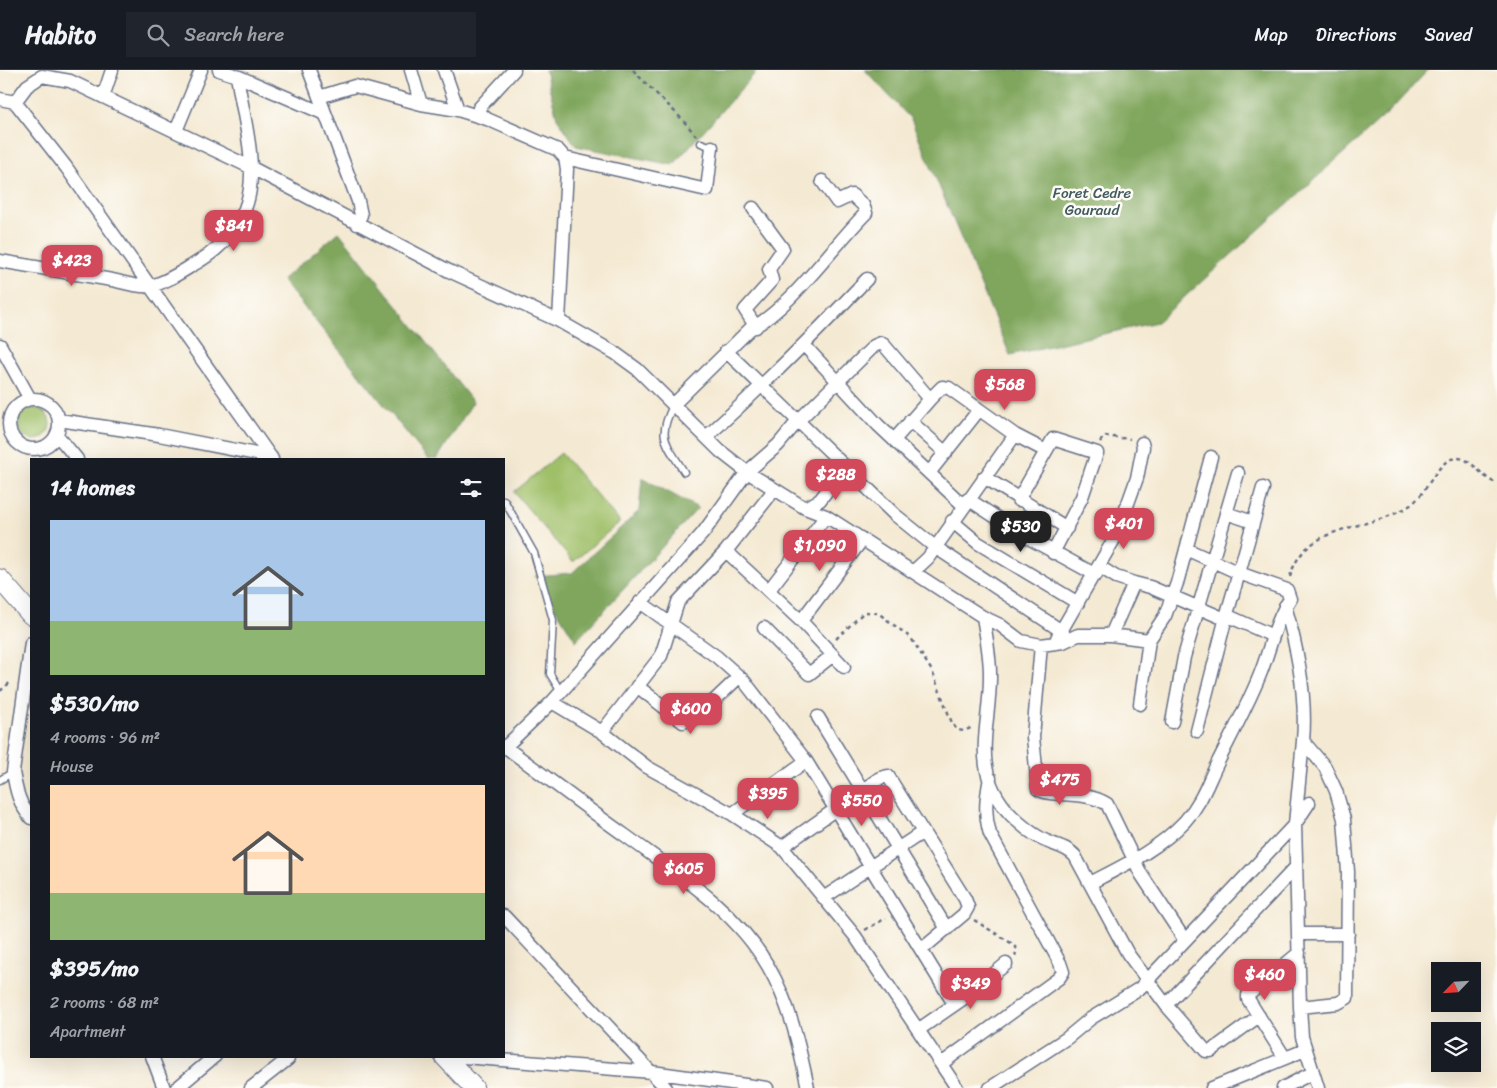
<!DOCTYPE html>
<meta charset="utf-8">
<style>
:root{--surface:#171b24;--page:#20242c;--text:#f1f3f6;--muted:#9ea1a6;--line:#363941;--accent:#d1495b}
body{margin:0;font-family:Sriracha,sans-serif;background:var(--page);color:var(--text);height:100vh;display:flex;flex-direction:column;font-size:19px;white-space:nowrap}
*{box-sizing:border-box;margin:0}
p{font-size:16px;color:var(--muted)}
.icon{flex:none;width:28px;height:28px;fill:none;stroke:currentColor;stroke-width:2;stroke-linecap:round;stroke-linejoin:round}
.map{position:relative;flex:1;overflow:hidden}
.side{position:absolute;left:30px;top:388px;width:475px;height:600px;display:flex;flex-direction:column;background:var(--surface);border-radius:0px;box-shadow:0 5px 20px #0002}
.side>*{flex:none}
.needle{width:32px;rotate:245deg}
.buttons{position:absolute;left:1431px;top:892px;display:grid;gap:10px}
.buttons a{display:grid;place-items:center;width:50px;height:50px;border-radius:0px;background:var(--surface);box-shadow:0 5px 20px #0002;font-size:25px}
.price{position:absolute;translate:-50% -42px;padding:0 11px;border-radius:10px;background:var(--accent);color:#fff;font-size:16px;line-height:32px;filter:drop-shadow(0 1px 2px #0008)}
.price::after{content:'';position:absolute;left:50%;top:30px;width:15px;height:11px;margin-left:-8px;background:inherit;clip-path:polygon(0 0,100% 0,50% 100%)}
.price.selected{background:#222;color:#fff}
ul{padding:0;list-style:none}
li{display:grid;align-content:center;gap:10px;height:265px;padding:0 20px}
li span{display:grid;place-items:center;height:155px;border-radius:0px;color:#555}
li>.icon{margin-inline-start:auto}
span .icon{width:90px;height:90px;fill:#fffc;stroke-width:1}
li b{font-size:21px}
h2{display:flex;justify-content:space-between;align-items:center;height:60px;padding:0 20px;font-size:21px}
header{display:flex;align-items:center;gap:30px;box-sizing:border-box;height:70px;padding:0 25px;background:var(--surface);border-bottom:1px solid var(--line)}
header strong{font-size:24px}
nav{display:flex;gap:28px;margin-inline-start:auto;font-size:18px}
.search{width:350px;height:45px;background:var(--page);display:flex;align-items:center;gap:12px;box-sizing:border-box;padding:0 18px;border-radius:0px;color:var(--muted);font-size:19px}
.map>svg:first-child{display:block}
.green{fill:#9fbf68;stroke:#5d7763}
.forest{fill:#7fa65c;stroke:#4d6a5d}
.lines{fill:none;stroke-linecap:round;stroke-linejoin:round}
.lane-casing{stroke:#677087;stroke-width:9}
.street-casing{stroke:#677087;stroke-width:15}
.primary-casing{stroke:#677087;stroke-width:21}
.path{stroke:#677087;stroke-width:2.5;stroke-dasharray:4 4;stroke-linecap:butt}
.lane{stroke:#fff;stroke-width:6}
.street{stroke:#fff;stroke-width:12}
.primary{stroke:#fff;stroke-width:19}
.labels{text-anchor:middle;stroke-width:5;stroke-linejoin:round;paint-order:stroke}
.park-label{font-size:15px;fill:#435a61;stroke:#fdfcf7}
</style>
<header>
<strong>Habito</strong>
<div class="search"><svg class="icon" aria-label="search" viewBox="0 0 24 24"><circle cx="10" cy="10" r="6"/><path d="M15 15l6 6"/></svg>Search here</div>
<nav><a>Map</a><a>Directions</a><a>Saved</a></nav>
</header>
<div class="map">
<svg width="1497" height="1018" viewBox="0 0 1497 1018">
<rect width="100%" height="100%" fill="#fdfcf7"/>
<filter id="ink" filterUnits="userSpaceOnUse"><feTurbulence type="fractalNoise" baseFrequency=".02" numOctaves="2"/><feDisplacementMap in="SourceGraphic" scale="10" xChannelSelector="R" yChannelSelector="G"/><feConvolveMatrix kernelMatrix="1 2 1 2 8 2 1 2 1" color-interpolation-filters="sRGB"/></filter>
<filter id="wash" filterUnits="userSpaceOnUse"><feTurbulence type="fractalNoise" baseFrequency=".0096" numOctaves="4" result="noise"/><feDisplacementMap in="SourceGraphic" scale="20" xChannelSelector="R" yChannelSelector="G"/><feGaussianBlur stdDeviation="1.12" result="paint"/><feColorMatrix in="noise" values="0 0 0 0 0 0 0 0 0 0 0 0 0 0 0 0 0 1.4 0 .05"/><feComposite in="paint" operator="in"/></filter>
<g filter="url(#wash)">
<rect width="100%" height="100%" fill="#f4e9d2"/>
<path class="green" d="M18 354a16 16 0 1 1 32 0a16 16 0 1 1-32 0Z
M561,383L620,452L573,492L514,422Z"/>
<path class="forest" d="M545,0H758L673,95L576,76L557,48Z
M865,0H1428L1390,41L1157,252L1010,285L911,49Z
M339,162L473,332L437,389H428L282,210Z
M642,408L698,438L576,571L535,506L572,503L639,441Z"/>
</g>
<g filter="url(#ink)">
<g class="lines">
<g class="lane-casing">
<path id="lane" d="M701,73L712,77
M674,334C656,368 666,372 684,402
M504,430L534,483L553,550L550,604L561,622
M0,710L13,702"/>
</g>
<g class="street-casing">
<path id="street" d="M219,0L237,6L325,44
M309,0L358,131L361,145L357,154
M411,0L421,34
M444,0L458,40
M103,27L112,0
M319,27L355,16L421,34L458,40L487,49L558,80L565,88L567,99L559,251
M0,29L15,32L66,97L272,389
M15,32L27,16L42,6L70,11L252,98L449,201L559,251L615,283L637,299L720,381L747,402L805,438L826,446L983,547L1000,555L1021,571L1041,575L1063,572L1078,565H1111L1149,570L1140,634
M487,49L480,43L479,38L514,0
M176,61L201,0
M565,88L707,120L712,77
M753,138L783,179L769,199L772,210L745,240L756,257
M0,191C37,197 75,204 112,210C123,212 139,218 150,216C166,213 184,200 198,192C275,145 249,80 237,6
M0,275L30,329
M804,275L878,355L963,435
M726,281L894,444L935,477L1063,562
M9 354a25 25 0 1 1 50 0a25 25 0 1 1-50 0Z
M674,334L750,259C789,240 833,176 866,143L863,135L852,125L837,132L822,111
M59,350L159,365L271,387
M910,351L946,383
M57,365L77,389
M706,367C762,317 815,264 867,209
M894,370L930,329
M929,403L979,340
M984,407L1067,458
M968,429L1023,465L1096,505
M1018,430L1053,369L1097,383L1082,427L1053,483
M805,438L820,430L844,398
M1226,443L1253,452
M952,451L978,473L1078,533
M1186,479L1239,503L1263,418
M726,481L801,551L844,597
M1100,497L1116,507L1134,513
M914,501L928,488L1015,365L1046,381
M769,520L826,446
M640,532L717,587L744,611L806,691
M1285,536C1298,580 1307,625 1303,671L1325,697L1336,721L1344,749L1348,802L1347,928L1338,933L1300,937
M1226,545L1273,566
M983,547C986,565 990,585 990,604C991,657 968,699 1011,745C1020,754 1031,763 1042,769C1052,775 1067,776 1075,786L1128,884L1166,935L1206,981H1211L1259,946
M801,551L862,470
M764,558L809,604L833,585
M1111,565L1134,513L1150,517L1225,549
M1057,568L1117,464L1137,408L1143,377L1142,373
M1149,570L1165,546L1177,513L1211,387
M31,573L13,702C16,720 19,734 31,748
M1041,575L1033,667L1038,719C1050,728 1086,720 1107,734L1141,804L1184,869
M637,616L683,652L697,647L739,607
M552,632L703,463L747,402L778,375L797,352L874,276L881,273L884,275L930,329L942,317L949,318L1015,365
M818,647L947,859
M1172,652L1184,587L1238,403
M602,662L661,586L678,532L726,481L774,420
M1303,671L1295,754L1300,937L1302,967L1318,1018
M504,676C545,706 585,737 626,766C678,804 735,839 768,896C790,934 799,975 808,1018
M504,678L552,632L602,662L647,697L732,744L782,777L855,866L957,1018
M732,744L806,691L954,934
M782,777L880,708L888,706L965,829L968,837L964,844L921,880
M1090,813C1123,796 1159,779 1185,751C1202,732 1207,714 1218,692C1232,664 1247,636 1259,607C1270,581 1274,553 1290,529L1287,520L1239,503L1226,547L1197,661
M825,827L923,762
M504,846L666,1018
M1298,864H1348
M1166,935L1296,797
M918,960L967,926L1006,894
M152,986L164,1018
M451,986L652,1002L767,1018
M1285,988L1248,929V925L1299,883
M941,994L1059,908L1063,902L1060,893L990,764C984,744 986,728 990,708
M177,1018L215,986
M251,1018L288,989
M990,1018L1067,968L1090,949L1140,918L1295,754L1309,733
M1212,1018L1305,980
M1283,1018L1312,1003"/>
</g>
<g class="primary-casing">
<path id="primary" d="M0,509L31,545
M444,986L474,1018"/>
</g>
<path class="path" d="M633,0C654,23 677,41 696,66
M1100,372L1104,366L1130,369
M1290,507C1305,451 1370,462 1409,436C1428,424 1437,389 1456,388C1473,387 1481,409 1497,413
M836,569L864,542L878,543L911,568L932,601L952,653L957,660L964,661L973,657
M0,621L12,611
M974,850L1011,873L1017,879L1015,886
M865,860L886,848"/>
<use href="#lane" class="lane"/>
<use href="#street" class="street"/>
<use href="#primary" class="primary"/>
</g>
</g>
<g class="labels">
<g class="park-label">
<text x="1092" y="128">Foret Cedre<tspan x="1092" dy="17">Gouraud</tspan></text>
</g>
</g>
</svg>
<div class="buttons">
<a><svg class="needle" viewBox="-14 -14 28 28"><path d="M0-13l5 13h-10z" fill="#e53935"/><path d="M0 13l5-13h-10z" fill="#9ea1a6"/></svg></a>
<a><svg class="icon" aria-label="layers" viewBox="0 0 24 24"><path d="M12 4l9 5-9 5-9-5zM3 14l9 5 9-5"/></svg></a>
</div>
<b class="price" style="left:234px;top:182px">$841</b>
<b class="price" style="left:72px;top:217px">$423</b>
<b class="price" style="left:1005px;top:341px">$568</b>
<b class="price" style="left:836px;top:431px">$288</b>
<b class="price" style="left:1124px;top:480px">$401</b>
<b class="price selected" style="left:1021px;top:483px">$530</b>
<b class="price" style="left:820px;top:502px">$1,090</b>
<b class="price" style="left:691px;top:665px">$600</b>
<b class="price" style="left:1060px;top:736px">$475</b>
<b class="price" style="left:768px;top:750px">$395</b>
<b class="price" style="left:862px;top:757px">$550</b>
<b class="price" style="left:684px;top:825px">$605</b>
<b class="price" style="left:1265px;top:931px">$460</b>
<b class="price" style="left:971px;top:940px">$349</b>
<section class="side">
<h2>14 homes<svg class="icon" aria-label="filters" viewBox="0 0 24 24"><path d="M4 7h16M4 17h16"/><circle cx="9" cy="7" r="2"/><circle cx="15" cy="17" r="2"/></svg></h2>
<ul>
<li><span style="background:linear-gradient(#a9c7e8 65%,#8fb573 0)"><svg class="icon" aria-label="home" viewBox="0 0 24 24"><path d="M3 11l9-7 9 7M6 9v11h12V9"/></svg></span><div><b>$530/mo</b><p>4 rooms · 96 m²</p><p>House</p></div></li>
<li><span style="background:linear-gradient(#ffd9b3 70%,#8fb573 0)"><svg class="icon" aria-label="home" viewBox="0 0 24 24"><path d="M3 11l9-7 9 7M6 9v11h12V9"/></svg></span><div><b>$395/mo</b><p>2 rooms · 68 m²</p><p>Apartment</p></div></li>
</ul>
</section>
</div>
